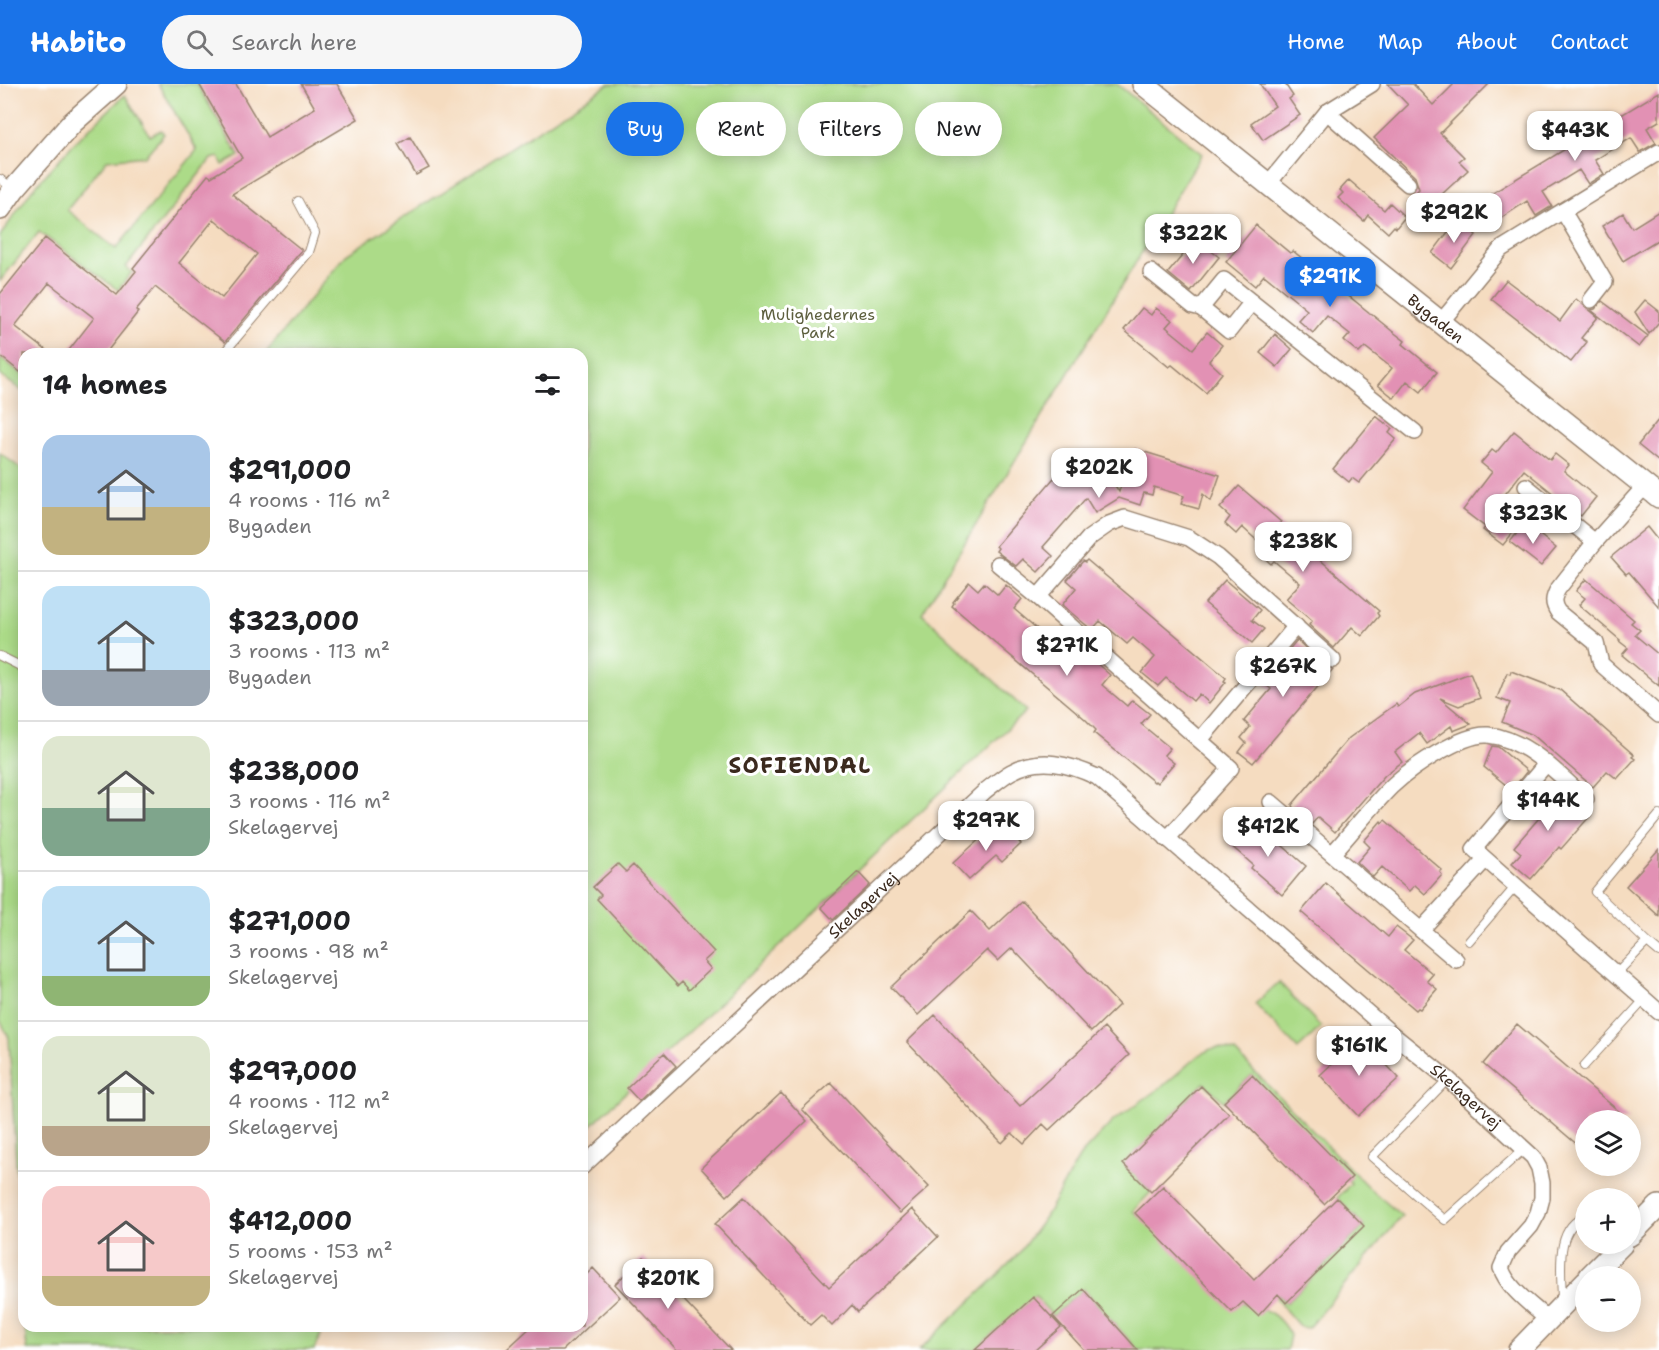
<!DOCTYPE html>
<meta charset="utf-8">
<style>
:root{--surface:#fff;--page:#f6f6f6;--text:#202124;--muted:#757577;--line:#e0e0e0;--accent:#1a73e8}
body{margin:0;font-family:"Shantell Sans",sans-serif;background:var(--page);color:var(--text);height:100vh;display:flex;flex-direction:column;font-size:22px;white-space:nowrap}
*{box-sizing:border-box;margin:0}
p{font-size:20px;color:var(--muted)}
.icon{flex:none;width:33px;height:33px;fill:none;stroke:currentColor;stroke-width:2;stroke-linecap:round;stroke-linejoin:round}
.map{position:relative;flex:1;overflow:hidden}
.drawer{position:absolute;left:18px;top:264px;width:570px;height:984px;display:flex;flex-direction:column;background:var(--surface);border-radius:18px;box-shadow:0 3px 15px #0003}
.drawer>*{flex:none}
.top-card{position:absolute;left:606px;top:18px;width:570px;height:54px;display:flex;gap:12px}
.controls{position:absolute;left:1575px;top:1026px;display:grid;gap:12px}
.controls a{display:grid;place-items:center;width:66px;height:66px;border-radius:50%;background:var(--surface);box-shadow:0 3px 15px #0003;font-size:30px}
.price{position:absolute;translate:-50% -51px;padding:0 14px;border-radius:12px;background:#fff;color:#222;font-size:20px;line-height:39px;filter:drop-shadow(0 2px 3px #0008)}
.price::after{content:'';position:absolute;left:50%;top:36px;width:18px;height:14px;margin-left:-9px;background:inherit;clip-path:polygon(0 0,100% 0,50% 100%)}
.price.current{background:var(--accent);color:#fff}
ul{padding:0;list-style:none}
li{display:flex;align-items:center;gap:18px;height:150px;padding:0 24px}
li+li{border-top:2px solid var(--line)}
li span{display:grid;place-items:center;flex:none;width:168px;height:120px;border-radius:18px;color:#555}
li>.icon{margin-inline-start:auto}
span .icon{width:72px;height:72px;fill:#fffc;stroke-width:1}
li b{font-size:26px}
h2{display:flex;justify-content:space-between;align-items:center;height:72px;padding:0 24px;font-size:26px}
.tag{padding:0 21px;border-radius:27px;background:var(--surface);box-shadow:0 3px 15px #0003;font-size:21px;line-height:54px}
.tag.current{background:var(--accent);color:#fff}
header{display:flex;align-items:center;gap:36px;box-sizing:border-box;height:84px;padding:0 30px;background:var(--accent);color:#fff}
header strong{font-size:28px}
nav{display:flex;gap:33px;margin-inline-start:auto;font-size:21px}
.search{width:420px;height:54px;background:var(--page);display:flex;align-items:center;gap:15px;box-sizing:border-box;padding:0 21px;border-radius:33px;color:var(--muted);font-size:22px}
.map>svg:first-child{display:block}
.green{fill:#acdb88;stroke:#748253;stroke-width:1.5}
.building{fill:#e291b4;fill-rule:evenodd}
.lines{fill:none;stroke-linecap:round;stroke-linejoin:round}
.lane-casing{stroke:#98836f;stroke-width:10}
.street-casing{stroke:#98836f;stroke-width:18}
.secondary-casing{stroke:#98836f;stroke-width:24}
.lane{stroke:#fff;stroke-width:8}
.street{stroke:#fff;stroke-width:15}
.secondary{stroke:#fff;stroke-width:21}
.labels{text-anchor:middle;stroke-width:6;stroke-linejoin:round;paint-order:stroke}
.park-label{font-size:16px;fill:#5d5f3e;stroke:#fff}
.street-label{font-size:16px;fill:#3b2a1e;stroke:#fff}
.district-label{font-size:22px;font-weight:bold;letter-spacing:1.5px;fill:#3b2a1e;stroke:#fff}
</style>
<header>
<strong>Habito</strong>
<div class="search"><svg class="icon" aria-label="search" viewBox="0 0 24 24"><circle cx="10" cy="10" r="6"/><path d="M15 15l6 6"/></svg>Search here</div>
<nav><a>Home</a><a>Map</a><a>About</a><a>Contact</a></nav>
</header>
<div class="map">
<svg width="1659" height="1266" viewBox="0 0 1659 1266">
<rect width="100%" height="100%" fill="#fff"/>
<filter id="ink" filterUnits="userSpaceOnUse"><feTurbulence type="fractalNoise" baseFrequency=".0167" numOctaves="2"/><feDisplacementMap in="SourceGraphic" scale="12" xChannelSelector="R" yChannelSelector="G"/><feConvolveMatrix kernelMatrix="1 2 1 2 8 2 1 2 1" color-interpolation-filters="sRGB"/></filter>
<filter id="wash" filterUnits="userSpaceOnUse"><feTurbulence type="fractalNoise" baseFrequency=".008" numOctaves="4" result="noise"/><feDisplacementMap in="SourceGraphic" scale="24" xChannelSelector="R" yChannelSelector="G"/><feGaussianBlur stdDeviation="1.35" result="paint"/><feColorMatrix in="noise" values="0 0 0 0 0 0 0 0 0 0 0 0 0 0 0 0 0 1.4 0 .05"/><feComposite in="paint" operator="in"/></filter>
<g filter="url(#wash)">
<rect width="100%" height="100%" fill="#f5dcc0"/>
<path class="green" d="M158,0H197L239,72L223,81L219,73L211,75L126,183L132,188L118,206L39,148L0,197V152L31,107L76,57L125,11L150,52L161,46L164,50L145,72L107,76L67,126L116,165L197,66Z
M609,0H1117L1202,70L922,529L1026,627L582,1050V270H265L346,171Z
M0,273L24,292V308L0,291Z
M0,369L24,387V1218L9,954L0,936Z
M1279,898L1321,943L1298,965L1255,920Z
M1219,964L1235,968L1368,1103L1402,1132L1308,1244L1300,1243L1276,1215L1278,1211L1286,1219L1364,1142L1337,1114L1351,1099L1252,991L1224,1018L1204,999L1124,1080L1151,1108L1133,1127L1242,1218C1248,1223 1254,1223 1261,1225C1274,1228 1284,1240 1290,1251L1287,1266H1138L1083,1205L1053,1232L1035,1212L975,1266H919L993,1196L1019,1169L1045,1133L1080,1072L1113,1037L1164,1001L1199,971L1211,965Z
M25,1242H321L322,1247L314,1266H27Z"/>
<g id="blocks">
<path class="building" d="M199,0H236L267,53L315,24L301,0H337L358,35L232,110L302,166L225,258L155,203L136,226L138,228L105,270H66L94,234L49,199L15,242L51,270H24V291L0,272V210L45,154L117,211L136,187L133,184L208,91L211,93L242,74ZM214,135L257,170L222,214L179,179Z
M1260,0H1285L1293,12L1289,15L1300,31L1263,56L1251,39L1275,22Z
M1388,0H1413L1433,21L1454,0H1489L1440,49L1464,73L1459,77L1468,86L1426,125L1412,112L1419,105L1415,93L1374,54L1408,21Z
M1659,8V37L1647,44L1656,59L1640,68L1631,54L1595,76L1604,90L1588,100L1579,86L1543,108L1552,122L1536,132L1527,117L1492,140L1478,118Z
M410,53L429,84L416,91L398,60Z
M1349,96L1384,126L1390,119L1405,133L1396,144L1394,142L1388,149L1368,131L1364,137L1338,114L1343,109L1340,106Z
M1659,127V155L1623,177L1602,142L1623,129L1632,144Z
M1457,136L1476,151L1451,184L1432,169Z
M1256,141L1290,169L1293,167L1392,247L1405,257L1403,260L1437,288L1421,308L1407,297L1394,314L1378,301L1392,284L1365,263L1359,269L1344,257L1350,250L1327,232L1313,249L1298,236L1307,226L1264,191L1255,202L1226,178Z
M1196,155L1219,173L1191,208L1168,189Z
M1506,196L1560,237L1576,215L1598,233L1581,254L1587,258L1571,278L1491,215Z
M1645,216L1659,227V238L1649,250L1635,228Z
M1602,217L1648,252L1639,263L1591,226L1595,225Z
M1142,224L1151,231L1156,224L1172,236L1166,243L1193,265L1207,248L1222,261L1209,277L1222,289L1206,309L1172,281L1169,283L1124,246Z
M1275,250L1292,265L1277,283L1260,269Z
M1376,332L1392,345L1389,349L1396,355L1359,399L1352,394L1349,398L1333,385Z
M1659,335V378L1638,361Z
M1514,347L1550,376L1555,370L1569,381L1564,387L1596,413L1581,432L1524,386L1492,427L1516,445L1503,461L1483,446L1485,443L1463,426L1492,388L1481,379L1492,366L1496,369Z
M1135,365L1220,391L1211,417L1203,410L1199,425L1181,420L1184,412L1154,403L1152,411L1144,409L1140,421L1119,414L1095,429L1086,414L1043,463L1053,472L1038,488L1023,475L1016,482L996,467L998,464L996,462L1053,395L1095,369L1119,408L1131,368L1134,369Z
M1239,402L1281,438L1279,440L1379,527L1377,529L1379,532L1362,552L1352,543L1334,564L1309,541L1312,537L1286,515L1300,499L1274,477L1271,480L1258,468L1263,462L1242,443L1236,450L1225,440L1230,433L1220,424Z
M1525,439L1556,464L1541,482L1510,458Z
M1647,443L1659,458V523L1629,488L1626,490L1611,473Z
M1087,476L1226,594L1224,597L1226,598L1209,619L1199,610L1193,617L1166,594L1158,602L1142,589L1155,573L1133,554L1127,560L1100,537L1092,546L1062,521L1076,504L1067,496L1083,477L1085,478Z
M1586,495L1634,536L1631,539L1640,546L1635,551L1659,571V602L1622,571L1628,564L1619,557L1620,556L1579,521L1585,514L1576,507Z
M1225,496L1260,526L1252,536L1264,545L1252,559L1205,519Z
M969,498L978,506L984,499L998,511L1006,501L1022,515L1014,525L1063,567L1071,557L1110,591L1102,601L1127,622L1132,616L1150,630L1141,640L1170,664L1164,671L1174,679L1157,699L1155,697L1154,698L1094,649L1096,646L1085,635L952,522L954,519L953,518Z
M1297,556L1326,583L1333,585L1253,679L1239,668L1246,659L1241,654L1250,643L1244,637L1271,605L1262,598Z
M1511,587L1560,606L1634,671L1632,673L1635,675L1617,695L1607,687L1593,703L1533,651L1502,638L1510,619L1497,614L1507,589L1510,590Z
M1470,589L1480,614L1459,622L1440,614L1471,640L1453,647L1451,642L1427,660L1419,649L1395,668L1402,678L1385,691L1335,748L1318,733L1312,740L1293,724L1292,721L1349,654L1396,620L1398,623L1415,610Z
M1492,662L1498,663L1527,687L1512,706L1484,683Z
M1538,705L1559,724L1569,712L1580,723L1587,724L1591,731L1561,765L1559,763L1531,795L1512,779L1521,769L1514,763L1539,734L1530,725L1532,722L1527,718Z
M1385,736L1442,786L1440,788L1442,791L1425,810L1415,801L1409,807L1382,783L1373,793L1357,778L1370,763L1364,757L1381,737L1382,739Z
M1246,741L1256,750L1262,744L1306,782L1282,811L1251,784L1253,781L1229,760Z
M993,743L1003,753L1009,747L1021,760L1002,778L996,772L969,796L953,779Z
M1659,765V832L1626,802Z
M618,780L626,788L633,781L714,868L704,877L711,885L689,906L682,898L678,902L597,815L601,811L593,803Z
M858,788L870,801L833,836L821,823Z
M1326,799L1388,853L1396,843L1413,856L1404,866L1433,890L1427,897L1437,905L1420,925L1418,924L1416,926L1301,828Z
M1022,817L1119,921L1091,948L1012,864L998,877L987,866L918,931L891,903L971,827L990,847Z
M935,931L1020,1022L1104,944L1129,971L1049,1046L1043,1040L1024,1060L1012,1049L1002,1059L907,958Z
M1517,940L1629,1036H1586V1068L1573,1057L1483,980Z
M1360,953L1399,994L1358,1032L1320,991Z
M664,969L676,982L639,1017L627,1004Z
M1252,991L1352,1093L1324,1120L1224,1018Z
M831,999L929,1103L900,1129L802,1025Z
M1201,1002L1229,1030L1151,1108L1123,1080Z
M781,1009L807,1037L727,1112L701,1084Z
M1163,1102L1254,1196L1337,1114L1364,1142L1286,1219L1278,1210L1258,1232L1243,1218L1232,1228L1135,1129Z
M744,1113L829,1203L912,1125L938,1153L858,1228L852,1221L832,1242L821,1231L810,1241L715,1140Z
M643,1173L731,1266H677L615,1200Z
M593,1184L620,1213L563,1266H506L532,1242H582V1195Z
M1083,1205L1138,1266H1084L1053,1232Z
M1033,1213L1061,1243L1035,1266H975Z"/>
</g>
</g>
<g filter="url(#ink)">
<use href="#blocks" fill-opacity="0" stroke="#98836f" stroke-width="1.5"/>
<g class="lines">
<g class="lane-casing">
<path id="lane" d="M0,95L13,104
M223,270L309,168L315,149L298,117
M0,572L24,584
M1469,857L1516,802
M1647,858L1659,868
M1616,890L1647,858L1595,808L1659,731
M1584,982L1645,915
M1448,995L1372,1073L1445,1136L1525,1064
M1562,1217C1562,1190 1553,1144 1586,1132"/>
</g>
<g class="street-casing">
<g id="street">
<path d="M1327,28L1408,100"/>
<path d="M1268,100L1327,28L1372,0"/>
<path d="M1563,127L1605,198L1591,216"/>
<path d="M1151,188L1193,222L1201,224"/>
<path d="M1252,218L1229,247L1201,224L1224,196L1415,348"/>
<path d="M1441,238L1501,165L1659,68"/>
<path d="M1526,402L1595,458"/>
<path d="M1645,402L1595,458L1558,505C1553,514 1552,519 1558,528L1596,559L1601,580L1659,631"/>
<path d="M998,480L1038,513"/>
<path d="M1200,656L1296,542"/>
<path d="M1546,680L1474,765L1659,928"/>
<path d="M1271,718L1456,876"/>
<path d="M1167,755L1231,684L1038,513L1089,454L1109,440L1125,434L1189,454L1218,473L1333,576"/>
<path d="M1332,770C1352,748 1371,723 1392,702C1411,684 1462,649 1488,651C1527,655 1558,690 1586,715"/>
<path d="M1421,846L1485,776"/>
<path id="s1" d="M582,1083L985,707C993,701 1002,693 1011,688C1040,672 1069,680 1097,693L1392,950L1448,995L1533,1073L1539,1084L1542,1099V1114L1538,1129L1531,1142L1508,1168L1501,1184C1508,1205 1532,1221 1548,1236"/>
</g>
</g>
<g class="secondary-casing">
<g id="secondary">
<path id="s2" d="M1143,0L1659,413"/>
<path d="M0,125L14,105L72,39L116,0"/>
<path d="M1630,1151L1659,1122"/>
<path d="M1590,1192L1622,1160"/>
<path d="M1519,1266L1586,1197"/>
</g>
</g>
<use href="#lane" class="lane"/>
<use href="#street" class="street"/>
<use href="#secondary" class="secondary"/>
</g>
</g>
<g class="labels">
<g class="park-label">
<text x="818" y="236">Mulighedernes<tspan x="818" dy="18">Park</tspan></text>
</g>
<g class="street-label">
<text dy="6" stroke="none"><textPath href="#s2" startOffset="375">Bygaden</textPath></text>
<text dy="6" stroke="none"><textPath href="#s1" startOffset="384">Skelagervej</textPath></text>
<text dy="6" stroke="none"><textPath href="#s1" startOffset="1161">Skelagervej</textPath></text>
</g>
<g class="district-label">
<text x="800" y="689">SOFIENDAL</text>
</g>
</g>
</svg>
<div class="controls">
<a><svg class="icon" aria-label="layers" viewBox="0 0 24 24"><path d="M12 4l9 5-9 5-9-5zM3 14l9 5 9-5"/></svg></a>
<a>+</a>
<a>−</a>
</div>
<b class="price" style="left:1575px;top:78px">$443K</b>
<b class="price" style="left:1454px;top:160px">$292K</b>
<b class="price" style="left:1193px;top:181px">$322K</b>
<b class="price current" style="left:1330px;top:224px">$291K</b>
<b class="price" style="left:1099px;top:415px">$202K</b>
<b class="price" style="left:1533px;top:461px">$323K</b>
<b class="price" style="left:1303px;top:489px">$238K</b>
<b class="price" style="left:1067px;top:593px">$271K</b>
<b class="price" style="left:1283px;top:614px">$267K</b>
<b class="price" style="left:1548px;top:748px">$144K</b>
<b class="price" style="left:986px;top:768px">$297K</b>
<b class="price" style="left:1268px;top:774px">$412K</b>
<b class="price" style="left:1359px;top:993px">$161K</b>
<b class="price" style="left:668px;top:1226px">$201K</b>
<div class="top-card">
<a class="tag current">Buy</a>
<a class="tag">Rent</a>
<a class="tag">Filters</a>
<a class="tag">New</a>
</div>
<section class="drawer">
<h2>14 homes<svg class="icon" aria-label="filters" viewBox="0 0 24 24"><path d="M4 7h16M4 17h16"/><circle cx="9" cy="7" r="2"/><circle cx="15" cy="17" r="2"/></svg></h2>
<ul>
<li><span style="background:linear-gradient(#a9c7e8 60%,#c2b280 0)"><svg class="icon" aria-label="home" viewBox="0 0 24 24"><path d="M3 11l9-7 9 7M6 9v11h12V9"/></svg></span><div><b>$291,000</b><p>4 rooms · 116 m²</p><p>Bygaden</p></div></li>
<li><span style="background:linear-gradient(#bfe0f5 70%,#9aa5b1 0)"><svg class="icon" aria-label="home" viewBox="0 0 24 24"><path d="M3 11l9-7 9 7M6 9v11h12V9"/></svg></span><div><b>$323,000</b><p>3 rooms · 113 m²</p><p>Bygaden</p></div></li>
<li><span style="background:linear-gradient(#dfe7d0 60%,#7fa58c 0)"><svg class="icon" aria-label="home" viewBox="0 0 24 24"><path d="M3 11l9-7 9 7M6 9v11h12V9"/></svg></span><div><b>$238,000</b><p>3 rooms · 116 m²</p><p>Skelagervej</p></div></li>
<li><span style="background:linear-gradient(#bfe0f5 75%,#8fb573 0)"><svg class="icon" aria-label="home" viewBox="0 0 24 24"><path d="M3 11l9-7 9 7M6 9v11h12V9"/></svg></span><div><b>$271,000</b><p>3 rooms · 98 m²</p><p>Skelagervej</p></div></li>
<li><span style="background:linear-gradient(#dfe7d0 75%,#b9a48a 0)"><svg class="icon" aria-label="home" viewBox="0 0 24 24"><path d="M3 11l9-7 9 7M6 9v11h12V9"/></svg></span><div><b>$297,000</b><p>4 rooms · 112 m²</p><p>Skelagervej</p></div></li>
<li><span style="background:linear-gradient(#f6c9c9 75%,#c2b280 0)"><svg class="icon" aria-label="home" viewBox="0 0 24 24"><path d="M3 11l9-7 9 7M6 9v11h12V9"/></svg></span><div><b>$412,000</b><p>5 rooms · 153 m²</p><p>Skelagervej</p></div></li>
</ul>
</section>
</div>
